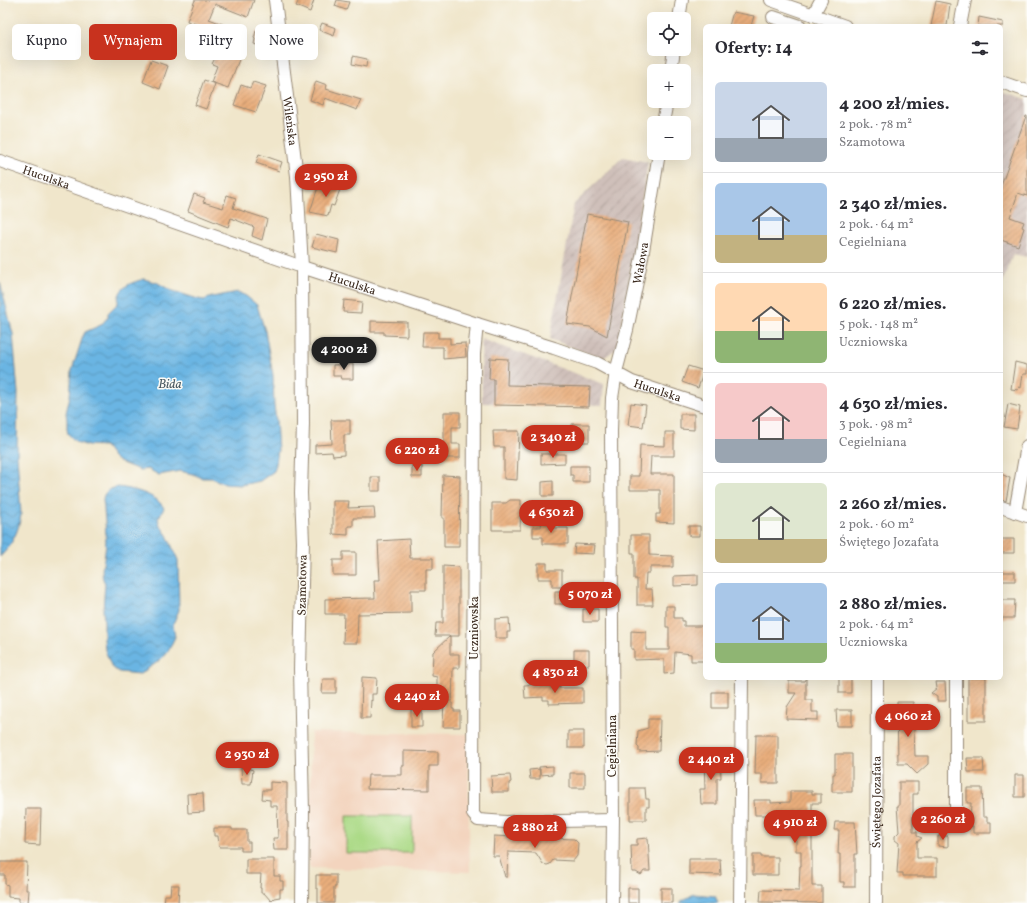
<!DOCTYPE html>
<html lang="pl">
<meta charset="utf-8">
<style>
:root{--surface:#fff;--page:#f7f7f7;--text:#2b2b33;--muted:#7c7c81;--line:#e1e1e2;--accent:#c8321e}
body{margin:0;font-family:Vollkorn,serif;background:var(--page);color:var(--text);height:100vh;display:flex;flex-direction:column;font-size:15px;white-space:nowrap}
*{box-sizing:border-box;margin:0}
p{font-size:13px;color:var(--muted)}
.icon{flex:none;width:22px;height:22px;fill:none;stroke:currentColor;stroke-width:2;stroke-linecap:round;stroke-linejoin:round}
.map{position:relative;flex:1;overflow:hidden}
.drawer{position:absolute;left:703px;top:24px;width:300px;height:656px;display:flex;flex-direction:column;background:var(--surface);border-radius:6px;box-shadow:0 4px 16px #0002}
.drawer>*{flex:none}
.banner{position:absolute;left:12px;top:24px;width:380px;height:36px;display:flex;gap:8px}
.controls{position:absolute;left:647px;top:12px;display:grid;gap:8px}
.controls a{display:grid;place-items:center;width:44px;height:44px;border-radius:6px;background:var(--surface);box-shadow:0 4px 16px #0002;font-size:20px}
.price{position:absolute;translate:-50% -34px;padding:0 9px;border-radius:14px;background:var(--accent);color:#fff;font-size:13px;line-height:26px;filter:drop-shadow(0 1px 2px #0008)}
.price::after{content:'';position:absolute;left:50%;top:24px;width:12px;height:9px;margin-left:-6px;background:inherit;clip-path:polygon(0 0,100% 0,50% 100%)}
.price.on{background:#222;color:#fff}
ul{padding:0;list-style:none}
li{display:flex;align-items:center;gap:12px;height:100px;padding:0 12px}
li+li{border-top:1px solid var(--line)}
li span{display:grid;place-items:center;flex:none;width:112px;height:80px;border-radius:6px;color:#555}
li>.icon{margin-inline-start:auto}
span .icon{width:48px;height:48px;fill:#fffc;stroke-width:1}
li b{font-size:17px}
h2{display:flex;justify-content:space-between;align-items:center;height:48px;padding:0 12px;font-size:17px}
.pill{padding:0 14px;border-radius:6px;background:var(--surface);box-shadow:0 4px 16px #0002;font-size:14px;line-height:36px}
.pill.on{background:var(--accent);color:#fff}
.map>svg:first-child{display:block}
.built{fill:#f3d4be}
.industrial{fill:url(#industrial-furrows)}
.pitch{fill:#acda87;stroke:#748252}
.water{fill:url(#water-waves);stroke:#527080}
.building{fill:url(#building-hatch)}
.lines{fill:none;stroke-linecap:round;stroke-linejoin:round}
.minor-casing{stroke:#968874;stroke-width:14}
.minor{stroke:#fff;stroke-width:12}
.labels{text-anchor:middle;stroke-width:3;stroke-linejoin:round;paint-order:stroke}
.street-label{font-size:12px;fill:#3b2a1e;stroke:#fdfcf7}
.water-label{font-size:13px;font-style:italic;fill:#4b5b63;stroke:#fdfcf7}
</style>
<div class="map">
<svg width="1027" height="903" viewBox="0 0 1027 903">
<defs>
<pattern id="industrial-furrows" width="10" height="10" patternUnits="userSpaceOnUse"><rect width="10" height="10" fill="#cfc0ba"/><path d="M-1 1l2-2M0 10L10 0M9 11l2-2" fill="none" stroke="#b3a59f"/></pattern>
<pattern id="water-waves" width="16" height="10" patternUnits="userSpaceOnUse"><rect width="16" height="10" fill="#6ab5e3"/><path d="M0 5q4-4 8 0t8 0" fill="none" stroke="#5893b7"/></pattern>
<pattern id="building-hatch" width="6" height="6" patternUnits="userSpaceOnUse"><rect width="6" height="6" fill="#e9ae7d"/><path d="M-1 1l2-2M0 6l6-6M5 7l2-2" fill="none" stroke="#be8e66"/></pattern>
</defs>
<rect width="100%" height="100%" fill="#fdfcf7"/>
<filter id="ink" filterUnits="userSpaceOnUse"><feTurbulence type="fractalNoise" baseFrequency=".025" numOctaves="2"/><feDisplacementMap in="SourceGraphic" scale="8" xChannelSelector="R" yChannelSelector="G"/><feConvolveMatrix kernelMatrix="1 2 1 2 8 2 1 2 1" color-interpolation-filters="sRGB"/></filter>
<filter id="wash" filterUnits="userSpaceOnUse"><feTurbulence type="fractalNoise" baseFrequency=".012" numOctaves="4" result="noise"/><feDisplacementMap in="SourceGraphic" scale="16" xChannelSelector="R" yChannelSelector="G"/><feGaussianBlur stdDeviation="0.9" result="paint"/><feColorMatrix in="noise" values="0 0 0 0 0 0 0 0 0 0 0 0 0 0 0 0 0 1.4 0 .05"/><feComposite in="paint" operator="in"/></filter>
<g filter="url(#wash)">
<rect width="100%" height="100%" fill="#f0e6cb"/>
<path class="built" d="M311,732L468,734L469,830L470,872L309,868Z"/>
<path class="industrial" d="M1001,91L1027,99V257L1013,254L1001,286Z
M623,157L648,162L618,348L602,359L550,339L574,204Z
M481,339L604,384L602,405L482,403Z"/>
<path class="pitch" d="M346,816H412V853H346Z"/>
<path class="water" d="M144,279L158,283L170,290L198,299L204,300L212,297L238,292L246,296L257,305L265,331L273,375L274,406L276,420L278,450L276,464L274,471L260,481L241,485L225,484L212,478H202L193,474L180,471L159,475L148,469L140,470L119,462L113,457L105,446L85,445L76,442L68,434L67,429V420L66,413L70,396L72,370L83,336L85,332L101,325L108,317V313L118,303C118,287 130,283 144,279Z
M0,282L13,334L18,393L17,455L21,514C19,531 12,545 0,557Z
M118,487C133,489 156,494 164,508L158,519L160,525L167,535L178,560L179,610L173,624L175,637L168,651L159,661L140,674L119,672L112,668L105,650L104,639V622L103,611L105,583C99,574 104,562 105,552C107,538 105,523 104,509C104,506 103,502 103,500C103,491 112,488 118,487Z
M694,894L715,896L718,903H680V902Z"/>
<g id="blocks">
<path class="building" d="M195,0H254L248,17L215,4L209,19L225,25L222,33L187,21Z
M299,0H314L310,12L296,6Z
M337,0L349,2L346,10L335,6Z
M936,1L950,4L947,26H931Z
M733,12L754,16L751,26H729Z
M979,17L1003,22V26H978Z
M322,23L336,28L334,36L319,30Z
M256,31L269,35L264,48L254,44L255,39L254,38Z
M215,47L240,57L228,88L211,82L217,66L212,64L215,58L212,53Z
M353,56L367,59L366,67L352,64Z
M151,60L168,66L160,89L143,82Z
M204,80L215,84L206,109L195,105Z
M316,81L327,85L326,89L361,100L357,110L325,98L323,105L310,100Z
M253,82L266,86L256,112L234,105L241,85L250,88Z
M1026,116H1027V196L1018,193L1010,217L1024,222L1022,227L1024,228L1018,246L1001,240V186Z
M259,154L282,162L279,171L256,163Z
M326,179L342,184L334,206L331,205L328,216L310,212L319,184L324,186Z
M194,194L205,198L203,202L223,208L227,195L236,198L233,208L267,219L262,240L252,236L254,227L231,218L228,227L188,211Z
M587,214L628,222L607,336L590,327L567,324Z
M316,234L339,240L337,253L312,247Z
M344,300L362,302L361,313L343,312Z
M371,321L407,322V336L384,335V332H371Z
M423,332H438V338H450V344L465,343L466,357L443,359V347H422Z
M490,358L508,359L507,385L590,387L589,407L494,405V379H489Z
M1015,362L1027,365V374H1023L1021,388L1019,387L1018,390L1011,389Z
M353,364V379H342L341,376H333V365Z
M688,366L704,371L698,388L682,382Z
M631,403L646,405L643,427L628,425Z
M1008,404L1020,407L1017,429L1004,427Z
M444,412H460V427H452V444H460V458H444Z
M680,414H694V430L680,429Z
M331,420H350V435H344V455L333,456L332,452L315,453V445L332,444Z
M572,424H589V442H573Z
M493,431H519L517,480L504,479V447H494Z
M665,432H674V456H651L650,474H674V523L656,522V514H660V490H630V476H639L640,445L665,446Z
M541,454H565V463L541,464Z
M412,466H422V477H412Z
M570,466H589V482H573V475H570Z
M1001,474L1010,478L1006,501L1001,500Z
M443,475L460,476L459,547H444V518H442Z
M371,477H380V491H371Z
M553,481V496H542V482Z
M510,500H521L520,530H492V503H506Z
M333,501H349L348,508L374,507L375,518H353V526H348V535L333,534Z
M542,519H550V528H568V544H543V537H533V527H541Z
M689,526H700V536H689Z
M631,535H649V555L673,556V567H650V573H646L645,589H652L653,605H637V579H634V553H631Z
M409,539L410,558H433V569H426V590H411V613L358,614L357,643H343L344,614H325V599L375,598L374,580H380L378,541Z
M1001,539H1014V553H1001Z
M575,544L595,545L594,554L574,553Z
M343,552H356V575H333V560H343Z
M538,563H547V570H562V587H552V579H538Z
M443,566L459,567V636H450V654H459V668H453L452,709H454V711H460V727H443L444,696H437V677L432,676L433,652L450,636H435L436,623H443Z
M1001,572H1015V581H1001Z
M698,575V585L674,586V576Z
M555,591H571L572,604H555Z
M1001,600H1015L1014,618H1001Z
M666,606H674V618H682V621H684V626H705V661H691V654L675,652L674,673L664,674V659L634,660V649H631V631L646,632V650H669V627H666Z
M583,609H598V622H583Z
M509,618L510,632H507V638H495V619Z
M574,650H589V665H574Z
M362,677L377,678L376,694H372V701L371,700L370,718H361Z
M806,678V700H812V712H818V720L786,719L787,707L796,693H789V681H804Z
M839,678H851V693H839Z
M968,678H986V721H968Z
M323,679H336V693H322Z
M936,682H945L946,701H937V697L931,693L937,688Z
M559,683V688H583V703L549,704V700H543V697L525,698L524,685Z
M399,692L411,693V703L399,702Z
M712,692H728V708H712Z
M897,702H913L915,756H928V764L917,774L907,764H898Z
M422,708V727H411V709Z
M836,710H852V726H837Z
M648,719H660L659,751L639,752V748L637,746L638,731L648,728Z
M568,731H584V748H568Z
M756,735H778V783H762V774H755Z
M404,751L438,752V766H429V790L367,789L368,775H402V766H404Z
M835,754H852V792H832V783H833V774H835Z
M704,758H720L721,778H717V804H701L700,789H705Z
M967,758H983L984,772H968Z
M241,766L253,770L251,784H242Z
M553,766V774L540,775L539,767Z
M540,769V779H530L529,770Z
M570,773H585V788H570Z
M510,775L511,782L509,783V792H492L491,776Z
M1015,775H1024V797H1015Z
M270,782L287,783V822H288V850H274L273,838H278L277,806H270V800L262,799L263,790H270Z
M899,782H918V794H913V832H917V836L922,838L917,842V858H937V876H903V873H897L899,843L895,840V836L899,832L897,806H899Z
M630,788H645L646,799H649V807H646V820H630Z
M967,788H982L983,817H987V822H991V833H973V826H970L971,803H967Z
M790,791H812V794H821V803H812V886H822V903L760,902L761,890L799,891L800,866H801V851H796V828L778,829V815H755L754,800H771V803L790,802Z
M203,793L204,812L188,813L187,794Z
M26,809H41L40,845L25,844Z
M835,822H855L857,854H855V887H844V882H840V854H838L839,830H834Z
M214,828H232V830H247V842H250V851H241V847H219L218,836H214Z
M547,833L548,838L574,839L578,843L577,856L573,861L553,860L550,864L547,865L543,864L536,853L508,852L507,877H505L499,856H493L494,836L513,837V834H521V837L540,838Z
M938,836H948V847L938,846Z
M648,838L650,871H644L641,875L636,872H632L631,845H637V839Z
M753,855H761V857H778V875H753Z
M246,859H274V876H280V881H283V889H280V897L274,898L271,901L264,893H261V888H260L261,874H246Z
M689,859H720L721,875L689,874Z
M0,862H27L26,890H29L28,903H19V898L8,897V885L5,884V875H0Z
M316,875H336V887H334V903H318V888H316Z
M171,885H179L178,903H164L165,895H170Z
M628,888H638V903H628Z
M661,888H672V903H661Z"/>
</g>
</g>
<g filter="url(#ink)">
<use href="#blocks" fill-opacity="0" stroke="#968874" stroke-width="1"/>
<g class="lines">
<g class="minor-casing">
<g id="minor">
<path id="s1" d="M275,0L297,176L302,267L303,424L301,493L303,542L300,669L303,811L302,903"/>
<path d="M771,0L845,26"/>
<path d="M813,15L821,0"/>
<path d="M773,17L800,26"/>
<path d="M679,19L682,0"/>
<path d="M960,26L965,0"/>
<path d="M671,71L674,49"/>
<path d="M1001,82L1027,91"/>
<path d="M663,123L667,101"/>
<path id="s2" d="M0,161L302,267L477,324L554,348L597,363L632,382L705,406"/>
<path d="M477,324L474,354L473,814L478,820L506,822L613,820"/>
<path d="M1001,507L1027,516"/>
<path d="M1015,512L1027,446"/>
<path d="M956,809V678"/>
<path id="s3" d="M612,903L613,820L611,431L612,398L616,372L627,330L642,257L659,153"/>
<path d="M740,903L742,678"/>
<path id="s4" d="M876,903L877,678"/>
</g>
</g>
<use href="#minor" class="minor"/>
</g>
</g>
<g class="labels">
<g class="street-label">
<text dy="4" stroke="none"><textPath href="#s1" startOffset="122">Wileńska</textPath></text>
<text dy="4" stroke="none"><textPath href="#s2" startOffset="49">Huculska</textPath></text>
<text dy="4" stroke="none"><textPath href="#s3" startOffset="643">Wałowa</textPath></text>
<text dy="4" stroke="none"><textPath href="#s2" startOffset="373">Huculska</textPath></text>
<text dy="4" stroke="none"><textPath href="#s2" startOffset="697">Huculska</textPath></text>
<text transform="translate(302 585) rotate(-89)" y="4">Szamotowa</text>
<text transform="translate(474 628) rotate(-90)" y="4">Uczniowska</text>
<text transform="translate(612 746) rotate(-90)" y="4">Cegielniana</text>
<text dy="4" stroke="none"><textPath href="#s4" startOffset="101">Świętego Jozafata</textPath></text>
</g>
<g class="water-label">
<text x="170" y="388">Bida</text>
</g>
</g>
</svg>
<div class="controls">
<a><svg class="icon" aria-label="locate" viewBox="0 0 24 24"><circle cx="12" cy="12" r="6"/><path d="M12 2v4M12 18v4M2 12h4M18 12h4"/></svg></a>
<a>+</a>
<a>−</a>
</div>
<b class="price" style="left:326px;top:198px">2 950 zł</b>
<b class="price on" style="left:344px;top:371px">4 200 zł</b>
<b class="price" style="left:553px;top:459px">2 340 zł</b>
<b class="price" style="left:417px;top:472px">6 220 zł</b>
<b class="price" style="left:551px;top:534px">4 630 zł</b>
<b class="price" style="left:590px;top:616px">5 070 zł</b>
<b class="price" style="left:555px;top:694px">4 830 zł</b>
<b class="price" style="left:417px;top:718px">4 240 zł</b>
<b class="price" style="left:908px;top:738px">4 060 zł</b>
<b class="price" style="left:247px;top:776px">2 930 zł</b>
<b class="price" style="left:711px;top:781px">2 440 zł</b>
<b class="price" style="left:943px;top:841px">2 260 zł</b>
<b class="price" style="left:795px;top:844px">4 910 zł</b>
<b class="price" style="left:535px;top:849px">2 880 zł</b>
<div class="banner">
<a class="pill">Kupno</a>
<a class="pill on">Wynajem</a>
<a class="pill">Filtry</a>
<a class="pill">Nowe</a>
</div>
<section class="drawer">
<h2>Oferty: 14<svg class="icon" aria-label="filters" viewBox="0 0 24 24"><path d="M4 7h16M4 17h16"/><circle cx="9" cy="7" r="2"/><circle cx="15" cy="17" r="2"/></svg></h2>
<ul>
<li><span style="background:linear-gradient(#c9d6e8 70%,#9aa5b1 0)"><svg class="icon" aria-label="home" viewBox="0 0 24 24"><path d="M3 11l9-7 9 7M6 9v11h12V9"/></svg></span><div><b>4 200 zł/mies.</b><p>2 pok. · 78 m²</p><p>Szamotowa</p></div></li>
<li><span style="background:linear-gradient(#a9c7e8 65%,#c2b280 0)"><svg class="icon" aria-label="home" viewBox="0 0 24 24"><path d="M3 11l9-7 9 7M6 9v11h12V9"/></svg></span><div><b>2 340 zł/mies.</b><p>2 pok. · 64 m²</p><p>Cegielniana</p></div></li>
<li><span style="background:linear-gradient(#ffd9b3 60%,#8fb573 0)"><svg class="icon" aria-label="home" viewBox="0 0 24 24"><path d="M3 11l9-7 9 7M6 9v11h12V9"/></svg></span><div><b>6 220 zł/mies.</b><p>5 pok. · 148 m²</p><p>Uczniowska</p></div></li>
<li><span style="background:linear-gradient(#f6c9c9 70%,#9aa5b1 0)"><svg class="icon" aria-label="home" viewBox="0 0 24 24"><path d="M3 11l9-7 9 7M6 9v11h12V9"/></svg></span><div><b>4 630 zł/mies.</b><p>3 pok. · 98 m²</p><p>Cegielniana</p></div></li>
<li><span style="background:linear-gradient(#dfe7d0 70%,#c2b280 0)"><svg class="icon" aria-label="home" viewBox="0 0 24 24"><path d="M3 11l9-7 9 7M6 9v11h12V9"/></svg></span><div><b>2 260 zł/mies.</b><p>2 pok. · 60 m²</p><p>Świętego Jozafata</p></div></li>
<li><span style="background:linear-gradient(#a9c7e8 75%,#8fb573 0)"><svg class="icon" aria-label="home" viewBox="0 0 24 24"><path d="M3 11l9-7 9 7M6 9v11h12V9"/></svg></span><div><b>2 880 zł/mies.</b><p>2 pok. · 64 m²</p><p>Uczniowska</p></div></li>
</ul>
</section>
</div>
